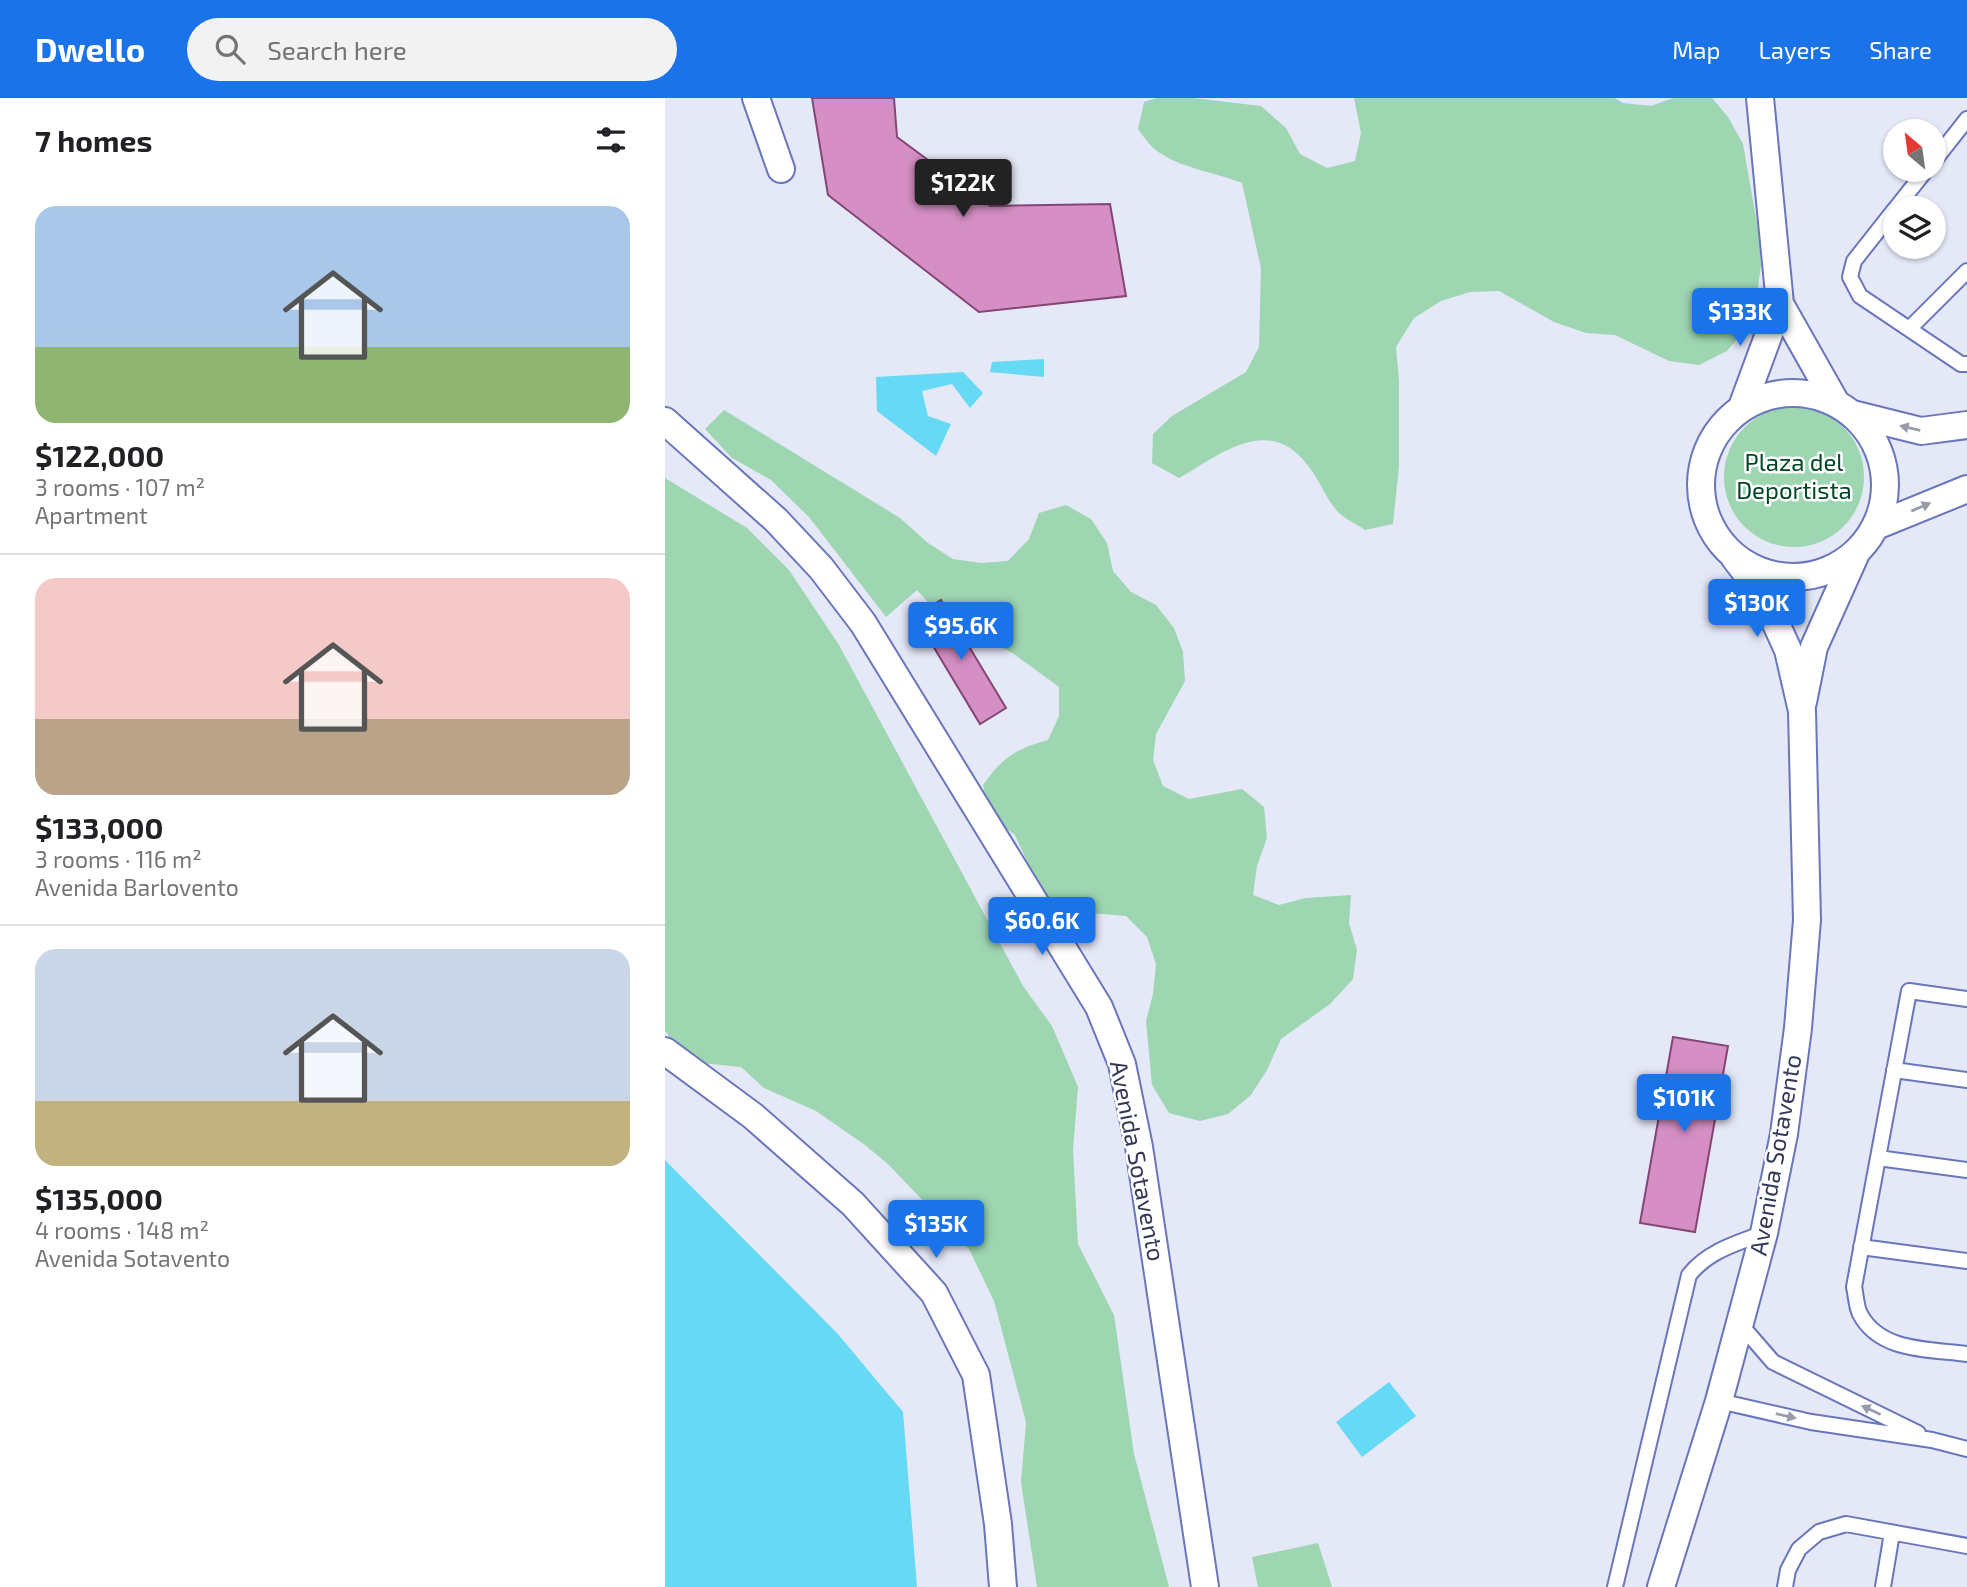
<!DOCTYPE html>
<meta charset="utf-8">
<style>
:root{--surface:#fff;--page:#f2f2f2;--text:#202124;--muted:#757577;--line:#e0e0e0;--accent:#1a73e8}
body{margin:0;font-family:"Exo 2",sans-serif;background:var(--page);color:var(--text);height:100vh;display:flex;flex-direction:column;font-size:26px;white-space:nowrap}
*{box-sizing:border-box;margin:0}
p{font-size:23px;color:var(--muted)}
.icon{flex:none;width:38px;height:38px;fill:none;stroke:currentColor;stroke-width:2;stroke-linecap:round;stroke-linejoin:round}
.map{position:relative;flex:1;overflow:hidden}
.sheet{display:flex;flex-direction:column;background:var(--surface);width:665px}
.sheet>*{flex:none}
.needle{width:46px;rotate:331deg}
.controls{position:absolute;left:1218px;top:21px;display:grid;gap:14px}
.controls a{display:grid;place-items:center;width:63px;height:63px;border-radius:50%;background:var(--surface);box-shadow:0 2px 5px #0004;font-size:35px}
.price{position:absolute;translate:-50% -60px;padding:0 16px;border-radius:7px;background:var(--accent);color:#fff;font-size:23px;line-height:46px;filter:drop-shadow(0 2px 4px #0008)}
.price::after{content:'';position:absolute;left:50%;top:42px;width:21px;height:16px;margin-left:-10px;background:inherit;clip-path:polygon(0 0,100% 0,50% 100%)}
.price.on{background:#222;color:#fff}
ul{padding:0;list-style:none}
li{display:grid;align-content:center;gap:14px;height:371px;padding:0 35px}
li+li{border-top:2px solid var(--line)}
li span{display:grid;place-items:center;height:217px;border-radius:21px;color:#555}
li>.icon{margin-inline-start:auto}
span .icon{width:126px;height:126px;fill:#fffc;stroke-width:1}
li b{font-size:30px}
h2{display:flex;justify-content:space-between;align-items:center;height:84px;padding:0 35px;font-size:30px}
header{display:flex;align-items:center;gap:42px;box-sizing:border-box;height:98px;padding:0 35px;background:var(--accent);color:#fff}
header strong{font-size:33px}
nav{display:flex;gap:38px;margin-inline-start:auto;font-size:24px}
.search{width:490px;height:63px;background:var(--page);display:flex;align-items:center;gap:18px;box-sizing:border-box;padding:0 24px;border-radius:38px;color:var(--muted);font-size:26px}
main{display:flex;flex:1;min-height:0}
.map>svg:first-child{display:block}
.green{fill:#9dd6b1}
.water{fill:#66d9f4}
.building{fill:#d58fc5;stroke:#844677;stroke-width:2}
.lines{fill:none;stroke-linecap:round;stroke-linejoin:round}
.lane-casing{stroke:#6a76bb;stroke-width:18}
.street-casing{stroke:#6a76bb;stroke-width:30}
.lane{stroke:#fff;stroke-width:14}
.street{stroke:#fff;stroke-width:26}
.oneway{fill:#989caa}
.labels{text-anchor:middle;stroke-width:5;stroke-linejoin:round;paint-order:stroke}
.park-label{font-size:24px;fill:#004525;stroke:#fff}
.street-label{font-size:24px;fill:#323856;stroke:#fff}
</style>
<header>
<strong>Dwello</strong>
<div class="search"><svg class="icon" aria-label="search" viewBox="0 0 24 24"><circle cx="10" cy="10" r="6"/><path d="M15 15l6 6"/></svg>Search here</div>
<nav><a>Map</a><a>Layers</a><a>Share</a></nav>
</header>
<main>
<section class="sheet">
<h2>7 homes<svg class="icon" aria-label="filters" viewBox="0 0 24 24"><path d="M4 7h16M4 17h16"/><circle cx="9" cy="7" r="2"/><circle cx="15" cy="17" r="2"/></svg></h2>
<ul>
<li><span style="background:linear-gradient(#a9c7e8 65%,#8fb573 0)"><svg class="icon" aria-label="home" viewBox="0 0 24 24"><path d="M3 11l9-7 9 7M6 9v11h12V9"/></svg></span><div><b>$122,000</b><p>3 rooms · 107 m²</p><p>Apartment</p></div></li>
<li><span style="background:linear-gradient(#f6c9c9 65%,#b9a48a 0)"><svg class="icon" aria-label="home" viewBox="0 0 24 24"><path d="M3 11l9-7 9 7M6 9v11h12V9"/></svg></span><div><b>$133,000</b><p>3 rooms · 116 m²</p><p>Avenida Barlovento</p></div></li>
<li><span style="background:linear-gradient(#c9d6e8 70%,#c2b280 0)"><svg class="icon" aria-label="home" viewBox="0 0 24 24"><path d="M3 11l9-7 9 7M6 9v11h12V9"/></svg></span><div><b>$135,000</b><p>4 rooms · 148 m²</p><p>Avenida Sotavento</p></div></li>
</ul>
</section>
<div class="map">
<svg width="1302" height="1489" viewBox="0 0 1302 1489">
<rect width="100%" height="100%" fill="#e4e8f7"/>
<path class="green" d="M491,0H528L596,8L621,30L635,56L662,70L690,63L696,35L689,0H950L958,5L986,8L1008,0H1047L1063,19L1078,46L1094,137L1096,167L1091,204L1081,230L1062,253L1034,267L1004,263L950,237L921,235L889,224L834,193L805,194L776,203L749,220L731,249L734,283V368L728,426L700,432C692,426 680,421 673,414C661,401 655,383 644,369C605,315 557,355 514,380L487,365L488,336L507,318L581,274L594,249L596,170L577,85C550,74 519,71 495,55C486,50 479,39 473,31L479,4Z
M1059 379a70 70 0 1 1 140 0a70 70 0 1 1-140 0Z
M59,312L235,420L263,445L288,461L316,465L343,463L364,441L374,415L401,407L426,421L442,445L448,473L466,494L491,507L509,530L518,554L520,583L491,636L488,662L498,688L524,701L577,691L599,709L602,740L592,768L588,797L614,807L641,800L686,797L684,825L692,852L688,881L665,906L616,941L602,972L586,997L563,1016L535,1023L504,1015L487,987L481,923L488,896L491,866L482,839L461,818L402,813L377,796L350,737L325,718L318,687C338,659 350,651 383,642L394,618V589L349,556L271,513L252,492L221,519L144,419L106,382L67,360L40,331Z
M0,380L82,430L124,472L174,547L358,888L387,928L413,989L408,1052L413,1146L449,1217L469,1356L504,1489H372L356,1384L361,1324L329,1203L304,1151L224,1067L200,1047L151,1013L99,990L76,969L26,964L0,933Z
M653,1445L667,1489H593L587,1459Z"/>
<path class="water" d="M379,261V279L325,274L327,264Z
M298,274L318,295L305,310L287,286L257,293L263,318L286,326L271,358L212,313L211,279Z
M0,1062L172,1235L238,1314L252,1489H0Z
M724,1284L751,1318L697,1359L671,1324Z"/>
<path class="building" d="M147,0H229L232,39L325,108L445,106L461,198L314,214L163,97Z
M276,502L341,610L315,626L250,518Z
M1008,939L1063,948L1030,1134L975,1125Z"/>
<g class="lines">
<g class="lane-casing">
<path id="lane" d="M1269,63L1302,21
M1231,110L1261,72
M1230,111L1189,163L1185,179L1195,198L1296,266H1302
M1244,231L1302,173
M1302,901L1244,893L1189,1189C1191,1197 1191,1208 1195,1216C1215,1254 1264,1251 1302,1256
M1229,972L1302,982
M1213,1060L1302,1072
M1196,1149L1302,1163
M1076,1227L1108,1264L1253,1335
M1054,1303L1146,1324L1267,1342L1302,1351
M950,1489L1024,1177C1043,1153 1072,1145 1099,1135
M1120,1489L1123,1472L1134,1451L1154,1434L1181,1426L1302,1448
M1218,1489L1227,1435"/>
</g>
<g class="street-casing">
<path id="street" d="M91,0L116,71
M1095,0L1115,206L1171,305
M1036 387a92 92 0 1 1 184 0a92 92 0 1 1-184 0Z
M1077,309L1115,206
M1188,316L1256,333L1302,327
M0,323L111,422L156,470L198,525L434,909L457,966L474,1049L540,1489
M1211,428L1302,391
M1138,604L1149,549L1192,453
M0,953L88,1018L188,1106L269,1195L311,1277L333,1426L338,1489
M996,1489L1054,1303L1099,1135L1119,1036L1133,930L1142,822L1137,613L1123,552L1098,497L1069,459"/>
</g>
<use href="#lane" class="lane"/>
<use href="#street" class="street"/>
</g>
<defs><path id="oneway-solid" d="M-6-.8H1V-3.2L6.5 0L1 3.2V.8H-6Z" transform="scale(1.75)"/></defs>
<g class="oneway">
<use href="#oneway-solid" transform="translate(1245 330) rotate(-167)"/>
<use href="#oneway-solid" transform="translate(1256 409) rotate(-23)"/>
<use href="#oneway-solid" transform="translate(1206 1312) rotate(-155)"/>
<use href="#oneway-solid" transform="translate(1121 1318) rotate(13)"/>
</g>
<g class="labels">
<g class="park-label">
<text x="1129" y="373">Plaza del<tspan x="1129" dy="28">Deportista</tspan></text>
</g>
<g class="street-label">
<text transform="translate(1111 1057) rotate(-80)" y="8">Avenida Sotavento</text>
<text transform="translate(472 1063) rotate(79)" y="8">Avenida Sotavento</text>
</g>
</g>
</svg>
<div class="controls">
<a><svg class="needle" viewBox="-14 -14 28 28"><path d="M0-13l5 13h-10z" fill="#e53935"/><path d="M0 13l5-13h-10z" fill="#757577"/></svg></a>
<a><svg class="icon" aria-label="layers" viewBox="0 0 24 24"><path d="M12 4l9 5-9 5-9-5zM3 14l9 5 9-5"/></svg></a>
</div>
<b class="price on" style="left:298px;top:121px">$122K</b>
<b class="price" style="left:1075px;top:250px">$133K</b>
<b class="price" style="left:1092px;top:541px">$130K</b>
<b class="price" style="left:296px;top:564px">$95.6K</b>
<b class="price" style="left:377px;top:859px">$60.6K</b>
<b class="price" style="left:1019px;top:1036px">$101K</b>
<b class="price" style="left:271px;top:1162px">$135K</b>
</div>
</main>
